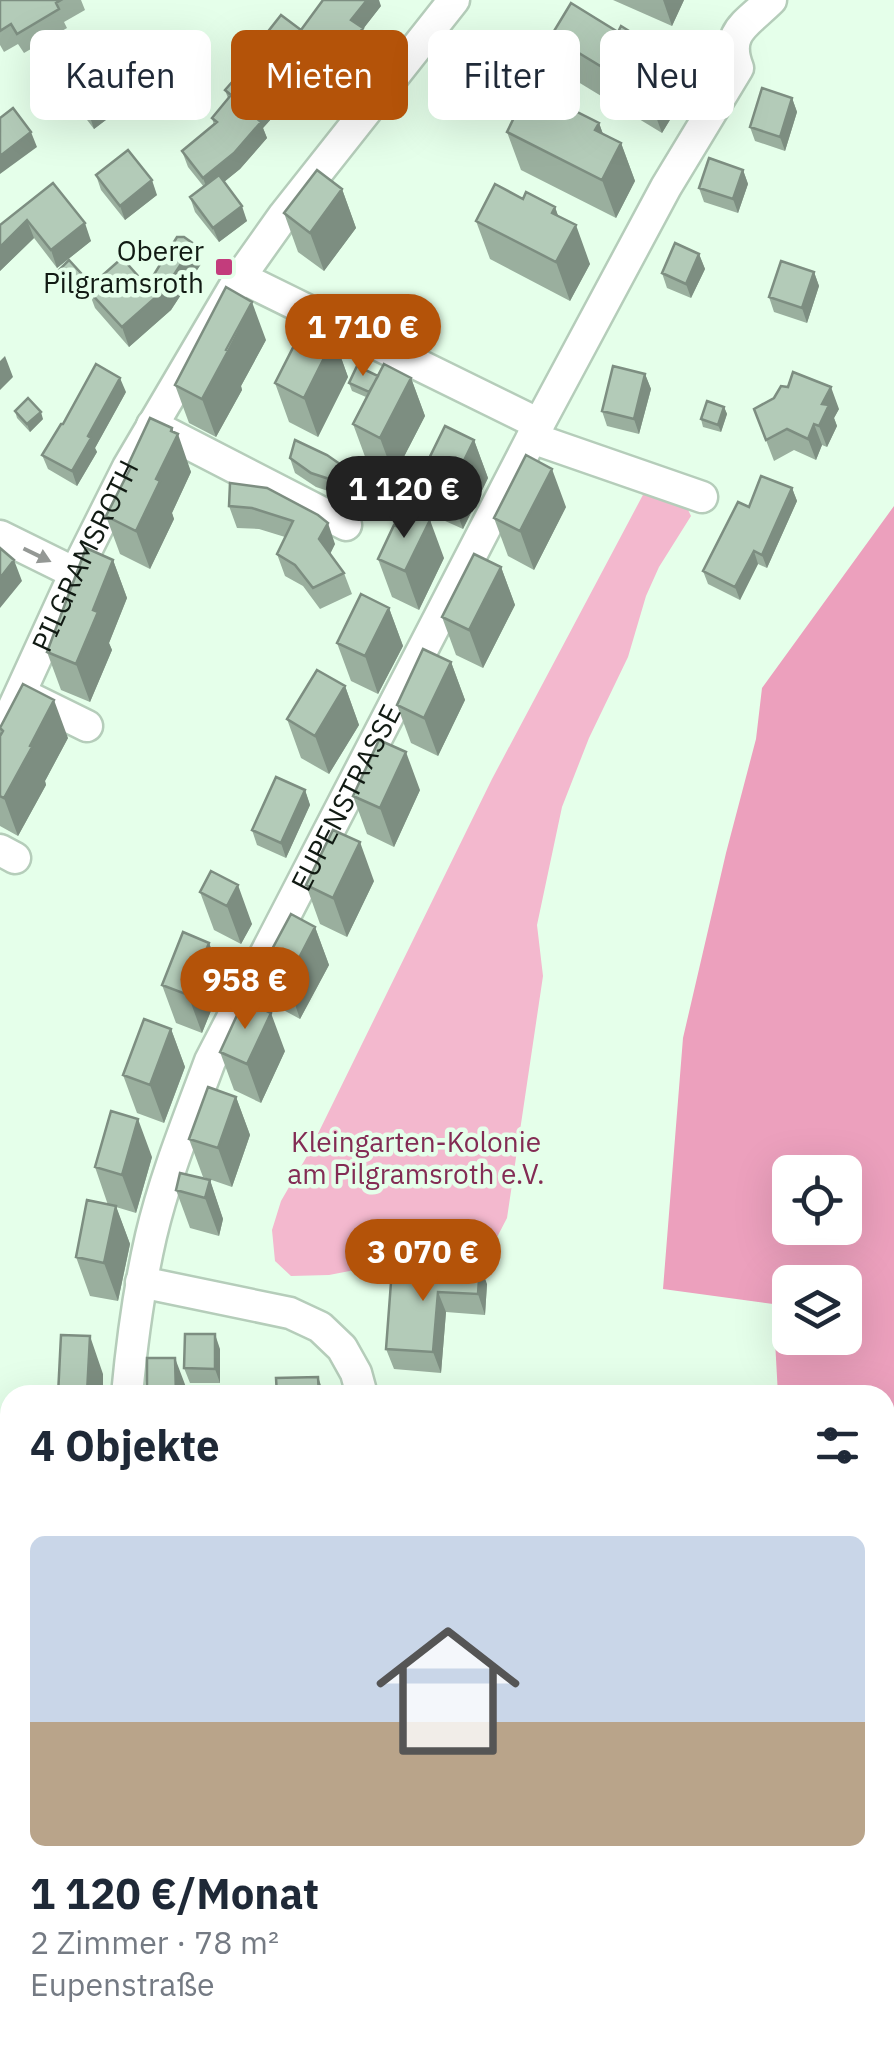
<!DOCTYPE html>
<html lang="de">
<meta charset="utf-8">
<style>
:root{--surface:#fff;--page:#f6f6f7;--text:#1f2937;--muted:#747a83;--accent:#b45309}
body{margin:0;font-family:"IBM Plex Sans",sans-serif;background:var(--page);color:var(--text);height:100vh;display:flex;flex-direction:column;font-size:38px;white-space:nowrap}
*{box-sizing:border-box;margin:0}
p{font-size:32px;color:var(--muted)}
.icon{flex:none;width:55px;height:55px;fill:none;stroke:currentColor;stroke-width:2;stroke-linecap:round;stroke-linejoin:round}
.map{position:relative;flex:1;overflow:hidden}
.sheet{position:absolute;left:0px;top:1385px;width:895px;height:672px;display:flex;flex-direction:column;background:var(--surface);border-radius:30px 30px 0 0;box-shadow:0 10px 40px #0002}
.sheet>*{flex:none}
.banner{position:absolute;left:30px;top:30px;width:835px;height:90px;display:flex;gap:20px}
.controls{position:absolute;left:772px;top:1155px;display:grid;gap:20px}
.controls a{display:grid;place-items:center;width:90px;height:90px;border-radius:15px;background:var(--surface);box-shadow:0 10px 40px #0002;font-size:50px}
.price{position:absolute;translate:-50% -85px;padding:0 22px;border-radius:35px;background:var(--accent);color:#fff;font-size:32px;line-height:65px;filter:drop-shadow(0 2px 5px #0008)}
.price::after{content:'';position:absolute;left:50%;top:60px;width:30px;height:22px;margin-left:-15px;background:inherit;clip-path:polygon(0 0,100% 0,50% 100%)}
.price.selected{background:#222;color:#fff}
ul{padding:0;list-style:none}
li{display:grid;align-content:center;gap:20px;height:530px;padding:0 30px}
li span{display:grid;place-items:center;height:310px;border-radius:15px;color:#555}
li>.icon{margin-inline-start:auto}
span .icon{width:180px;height:180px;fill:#fffc;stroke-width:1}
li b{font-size:42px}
h2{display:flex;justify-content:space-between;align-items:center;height:120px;padding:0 30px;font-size:42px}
.tag{padding:0 35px;border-radius:15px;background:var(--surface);box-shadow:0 10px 40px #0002;font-size:35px;line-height:90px}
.tag.selected{background:var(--accent);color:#fff}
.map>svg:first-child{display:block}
.green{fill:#f3b8ce}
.forest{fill:#eca0bd;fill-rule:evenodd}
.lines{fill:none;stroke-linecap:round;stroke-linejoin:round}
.minor-casing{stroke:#b5cdba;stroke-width:35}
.minor{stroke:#fff;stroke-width:30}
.wall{fill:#9aaf9e}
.shaded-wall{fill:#7d8e81}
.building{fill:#b3cbb8;stroke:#7d8e81;stroke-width:2.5}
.oneway{fill:#949895}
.poi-dot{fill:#c33c7c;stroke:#e5ffea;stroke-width:4}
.labels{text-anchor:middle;stroke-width:9;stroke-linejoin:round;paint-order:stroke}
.poi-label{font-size:28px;fill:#111a13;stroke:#e5ffea;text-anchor:end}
.street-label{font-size:28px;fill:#111a13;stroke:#e5ffea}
.park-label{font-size:28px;fill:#832c54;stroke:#e5ffea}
</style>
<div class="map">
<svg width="894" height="2057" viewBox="0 0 894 2057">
<rect width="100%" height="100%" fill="#e5ffea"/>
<path class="green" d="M645,491L683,499L691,516L659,567L646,596L628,657L589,738L562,807L537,925L543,976L507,1218L494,1243L329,1275L291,1276L275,1261L272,1230L281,1201L307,1156L492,779Z"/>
<path class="forest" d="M894,506V1438L885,1443V1395H778L773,1304L663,1289L683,1038L726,853L756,739L762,688ZM790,1172H845V1228H790ZM790,1282H845V1338H790Z
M885,1617L894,1630V1795L885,1796Z"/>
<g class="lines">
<g class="minor-casing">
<g id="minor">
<path d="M240,277L539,424"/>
<path d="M152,425L346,525"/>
<path d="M532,438L702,497"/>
<path d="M0,536L75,573"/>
<path d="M24,695L87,726"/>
<path id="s1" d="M0,737L75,573L128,467L240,277L284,215L454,0"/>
<path d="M0,850L15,858"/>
<path d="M141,1282L290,1313L320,1327L342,1348L356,1373L362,1395"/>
<path id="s2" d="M127,1395C132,1341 139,1288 151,1236C165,1176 189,1118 210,1061L539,424L666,187L738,68C724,32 747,24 771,0"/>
<path d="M265,2048L270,2057"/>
</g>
</g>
<use href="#minor" class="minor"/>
</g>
<path class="wall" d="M0,0H81L85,10L64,22L67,28L24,53L18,44L4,52L0,45Z
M613,0H684L672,26Z
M381,6L363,29L368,44L356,61L363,78L343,108L290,75L275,93L281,108L263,128L267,138L240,169L224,182L247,221L219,242L195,212L190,197L204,187L188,167L182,151L214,125L212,118L228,98L225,90L261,49L259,43Z
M551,36L650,44L653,53L682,100L662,133L565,74Z
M62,79L127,104L94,129L67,94Z
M792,98L797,112L785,151L755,141L750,127Z
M565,115L599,123L603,134L621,143L635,181L616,218L521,170L507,132Z
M743,170L748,184L738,213L704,202L699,188Z
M96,175L157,195L125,220L101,190Z
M53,183L91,241L57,268L34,238L0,271V225Z
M342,189L356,228L324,271L298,252L284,213Z
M523,199L555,207L558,216L590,264L570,301L490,259L476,221Z
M699,254L705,269L691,298L667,288L662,273Z
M201,264L171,310L129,347L95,308L89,292L79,302L59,280L56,273L89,282L91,286H147Z
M814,272L819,286L807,323L774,312L769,297Z
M334,338L348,377L318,437L289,422L275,383Z
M266,340L241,386L242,390L216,437L189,423L175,385Z
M645,374L651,389L639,434L607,426L602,411Z
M378,376L411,378L425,416L394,476L367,462L353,424L366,397L352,391L349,383Z
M126,392L95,448L97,452L77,486L48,469L42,455L63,424Z
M724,407L727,414L721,432L703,427L701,419Z
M754,409H839L834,418L837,426L827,447L822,445L816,460L794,450L774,461Z
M15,411L43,419L30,432L17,418Z
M174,432L191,472L172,513L174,519L150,569L120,554L106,516L129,470L128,465Z
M474,440L488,478L463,529L434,516L420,477Z
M290,458L377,490L382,504L380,508L316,487L295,473Z
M230,483L335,544L330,554L344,573L352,594L320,609L303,586L285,576L277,554L285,537L259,529L237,528L229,506Z
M792,488L797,501L767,568L758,564L740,600L708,584L703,571L749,507Z
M566,507L534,570L508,556L494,518Z
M400,528L444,558L419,610L392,597L378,559Z
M113,560L127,598L109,643L112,650L90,702L61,690L47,652Z
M501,567L515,605L483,668L456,655L442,617Z
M389,608L403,646L378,694L351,681L337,643Z
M451,662L465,700L438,756L411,743L397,705Z
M345,686L359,725L329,774L301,758L287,719Z
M0,728L68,738L45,781L46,785L18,836L0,826Z
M305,790L310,805L286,858L257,845L252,830Z
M420,790L394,847L367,834L353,796Z
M211,871L252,924L241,944L214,930L200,892Z
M374,881L347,937L320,924L306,885Z
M315,927L329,965L300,1019L276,1006L262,968Z
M209,943L223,981L202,1033L176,1023L162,985Z
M171,1029L185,1067L164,1123L137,1113L123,1075Z
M285,1051L261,1103L234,1090L220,1052Z
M236,1097L250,1135L232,1187L203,1177L189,1139Z
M152,1157L136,1213L116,1207L130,1244L118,1301L90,1296L76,1257L108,1205L95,1167Z
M210,1180L223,1219L219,1236L190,1228L176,1190Z
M392,1269L487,1284L485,1315L446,1312L441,1373L394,1369L386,1349Z
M220,1349V1383H190L184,1368Z
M10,1737V1799L0,1801V1739Z
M0,1882H10V1936H0Z
M0,1965L2,1972L3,2004H10V2042H3L4,2057H0Z
M39,2048H74L72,2057H42Z"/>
<path class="shaded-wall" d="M367,0H379L381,6L363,29L368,44L351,70L345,53L351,20Z
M663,0H684L672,26Z
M650,44L661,74L668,62L682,100L662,133L648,95L646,49Z
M284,58L290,75L275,93L281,108L263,128L267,138L240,169L209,194L203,178L254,116L265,83Z
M358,62L363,78L343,108L337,91Z
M122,89L127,104L94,129L89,114Z
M792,98L797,112L785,151L780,137Z
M599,123L612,160L621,143L635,181L616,218L602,180L595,130Z
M31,132L37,147L0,174V156Z
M743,170L748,184L738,213L733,199Z
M152,180L157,195L125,220L120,206Z
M342,189L356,228L324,271L310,233Z
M242,206L247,221L219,242L213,228Z
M555,207L567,241L576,225L590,264L570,301L556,262L552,213Z
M27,220L34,238L0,271V247Z
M85,223L91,241L57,268L51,250Z
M194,244L201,264L171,310L129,347L122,327Z
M699,254L705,269L691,298L686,284Z
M814,272L819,286L807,323L802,308Z
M89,282L92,289H87L89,292L79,302L76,294Z
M252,302L266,340L241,386L242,390L216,437L202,399Z
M334,338L348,377L318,437L304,398Z
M5,356L13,377L0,390V361Z
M645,374L651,389L639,434L634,419Z
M120,378L126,392L95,448L97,452L77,486L72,471L88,436Z
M411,378L425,416L394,476L380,438Z
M831,387L839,409L834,418L837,426L827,447L819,426L822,404Z
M724,407L727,414L721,432L718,425Z
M41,412L43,419L30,432L27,424Z
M814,424L822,445L816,460L808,439Z
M172,428L176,438L178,434L191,472L172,513L174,519L150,569L136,531Z
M474,440L488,478L463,529L449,491Z
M552,469L566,507L534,570L520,531Z
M792,488L797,501L767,568L762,555Z
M377,490L382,504L380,508L375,494Z
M430,520L444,558L419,610L405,571Z
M328,523L335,544L327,560L319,539Z
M754,551L758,564L740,600L735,587Z
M14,560L22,581L0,608V578Z
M113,560L127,598L109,643L112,650L90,702L76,664L93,610Z
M501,567L515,605L483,668L469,630Z
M389,608L403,646L378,694L365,656Z
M451,662L465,700L438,756L424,718Z
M345,686L359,725L329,774L315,736Z
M54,700L68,738L45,781L46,785L18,836L4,798Z
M406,752L420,790L394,847L380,808Z
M305,790L310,805L286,858L281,843Z
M360,842L374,881L347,937L333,898Z
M238,885L252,924L241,944L227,906Z
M315,927L329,965L300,1019L287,981Z
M209,943L223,981L202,1033L188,995Z
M271,1013L285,1051L261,1103L247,1064Z
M171,1029L185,1067L164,1123L150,1085Z
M236,1097L250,1135L232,1187L218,1148Z
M138,1119L152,1157L136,1213L122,1175Z
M210,1180L223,1219L219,1236L205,1198Z
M116,1206L130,1244L118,1301L104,1263Z
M480,1264L487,1284L485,1315L478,1294Z
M438,1292L446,1312L441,1373L433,1352Z
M215,1334L220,1349V1383L215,1369Z
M90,1336L103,1374V1395H88L87,1393Z
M175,1358L189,1395H176Z
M318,1377L323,1391V1395H319Z
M0,1965L2,1972L3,2022L0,2012Z
M0,2034L3,2042L4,2057H2L0,2053Z
M64,2048H74L72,2057H67Z
M530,2048H532L536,2057H526Z"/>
<path class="building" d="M0,0H61L56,3L59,9L17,34L11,24L0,31Z
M323,0H367L351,20L363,28L345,53L358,62L337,91L284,58L265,83L275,92L254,116L261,122L234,153L203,178L182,151L217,122L212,118L231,95L225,90L263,47L259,43L281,15L301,30Z
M571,3L618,32L621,26L650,44L646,49L668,62L648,95L551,36Z
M95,54L122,89L89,114L62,79Z
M762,88L792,98L780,137L750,127Z
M525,95L565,115L569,108L599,123L595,130L621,143L602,180L507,132Z
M13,108L31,132L0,156V118Z
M128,150L152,180L120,206L96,175Z
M709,158L743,170L733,199L699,188Z
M317,170L342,189L310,233L284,213Z
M219,175L242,206L213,228L190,197Z
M53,183L85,223L51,250L27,220L0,247V225Z
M495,184L523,199L526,192L555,207L552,213L576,225L556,262L476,221Z
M177,237H184L194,244L164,290L122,327L87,289L122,258L147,286Z
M675,243L699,254L686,284L662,273Z
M69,260L89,282L76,294L56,273Z
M781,261L814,272L802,308L769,297Z
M226,287L252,302L226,350L228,351L202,399L175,385Z
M305,324L334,338L304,398L275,383Z
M96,364L120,378L88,436L91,438L72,471L42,455L61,424H63Z
M384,364L411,378L380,438L353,424Z
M357,366L378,376L369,392L349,383Z
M613,366L645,374L634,419L602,411Z
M793,372L831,387L822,404L829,405L819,426L814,424L808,439L787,429L766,440L754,409L774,398L781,386L788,387Z
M28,398L41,412L27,424L15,411Z
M707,401L724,407L718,425L701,419Z
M150,418L172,428L171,431L178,434L156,479L160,481L136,531L106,516L131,467L128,465Z
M445,426L474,440L449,491L420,477Z
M295,440L327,455L377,490L375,494L311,473L290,458Z
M526,455L552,469L520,531L494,518Z
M761,476L792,488L762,555L754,551L735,587L703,571L738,502L749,507Z
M230,483L267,488L318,515L328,523L319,539L344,573L313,588L295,565L277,554L293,521L252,508L229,506Z
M409,510L430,520L405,571L378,559L394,525L400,528Z
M0,548L14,560L0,578Z
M86,548L113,560L93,610L98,612L76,664L47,652Z
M474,554L501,567L469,630L442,617Z
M361,594L389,608L365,656L337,643Z
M423,649L451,662L424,718L397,705Z
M317,670L345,686L315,736L287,719Z
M23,684L54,700L30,746L32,747L4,798L0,796V736L3,731L0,728Z
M379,740L406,752L380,808L353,796Z
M276,777L305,790L281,843L252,830Z
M333,830L360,842L333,898L306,885Z
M211,871L238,885L227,906L200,892Z
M291,914L315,927L287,981L262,968Z
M183,932L209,943L188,995L162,985Z
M244,1000L271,1013L247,1064L220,1052Z
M144,1019L171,1029L150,1085L123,1075Z
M208,1087L236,1097L218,1148L189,1139Z
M111,1111L138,1119L122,1175L95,1167Z
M806,1161L828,1166L826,1172H803Z
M180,1173L210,1180L205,1198L176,1190Z
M87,1200L116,1206L104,1263L76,1257Z
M460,1263L480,1264L478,1294L438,1292L433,1352L386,1349L392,1269L459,1274Z
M185,1334H215V1369L184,1368Z
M61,1335L90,1336L87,1393H82V1395H58Z
M147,1358H175L176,1395H147Z
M318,1377L319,1395H277L276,1378Z
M10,1737V1763L0,1764V1739Z
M0,1882H10V1918H0Z
M0,2004H10V2024H0Z
M202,2048H236L240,2056L237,2057H207Z
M306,2048H341L344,2054L338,2057H309Z
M479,2048H530L526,2057H475Z"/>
<defs><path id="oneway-solid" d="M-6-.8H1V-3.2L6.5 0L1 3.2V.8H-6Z" transform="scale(2.5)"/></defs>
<use class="oneway" href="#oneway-solid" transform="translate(37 555) rotate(26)"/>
<rect class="poi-dot" x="214" y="257" width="20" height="20" rx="5"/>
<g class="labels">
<g class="poi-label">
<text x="204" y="261">Oberer<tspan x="204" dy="32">Pilgramsroth</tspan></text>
</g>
<g class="street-label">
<text dy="10" stroke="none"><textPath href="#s1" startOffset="200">PILGRAMSROTH</textPath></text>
<text dy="10" stroke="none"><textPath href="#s2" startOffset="642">EUPENSTRASSE</textPath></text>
</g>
<g class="park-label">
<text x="416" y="1152">Kleingarten-Kolonie<tspan x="416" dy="32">am Pilgramsroth e.V.</tspan></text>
</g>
</g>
</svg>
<div class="controls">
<a><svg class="icon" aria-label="locate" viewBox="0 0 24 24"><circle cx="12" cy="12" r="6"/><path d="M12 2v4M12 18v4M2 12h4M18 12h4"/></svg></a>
<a><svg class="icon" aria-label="layers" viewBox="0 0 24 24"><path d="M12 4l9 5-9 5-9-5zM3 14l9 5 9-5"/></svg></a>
</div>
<b class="price" style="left:363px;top:379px">1 710 €</b>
<b class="price selected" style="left:404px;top:541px">1 120 €</b>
<b class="price" style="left:245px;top:1032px">958 €</b>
<b class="price" style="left:423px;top:1304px">3 070 €</b>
<div class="banner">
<a class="tag">Kaufen</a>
<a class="tag selected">Mieten</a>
<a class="tag">Filter</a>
<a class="tag">Neu</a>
</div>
<section class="sheet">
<h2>4 Objekte<svg class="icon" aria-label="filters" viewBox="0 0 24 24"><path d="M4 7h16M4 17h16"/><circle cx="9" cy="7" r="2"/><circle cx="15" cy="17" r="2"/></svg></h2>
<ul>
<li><span style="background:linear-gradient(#c9d6e8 60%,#b9a48a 0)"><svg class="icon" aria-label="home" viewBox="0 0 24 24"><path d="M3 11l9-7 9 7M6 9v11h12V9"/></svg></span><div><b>1 120 €/Monat</b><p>2 Zimmer · 78 m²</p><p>Eupenstraße</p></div></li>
</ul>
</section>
</div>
